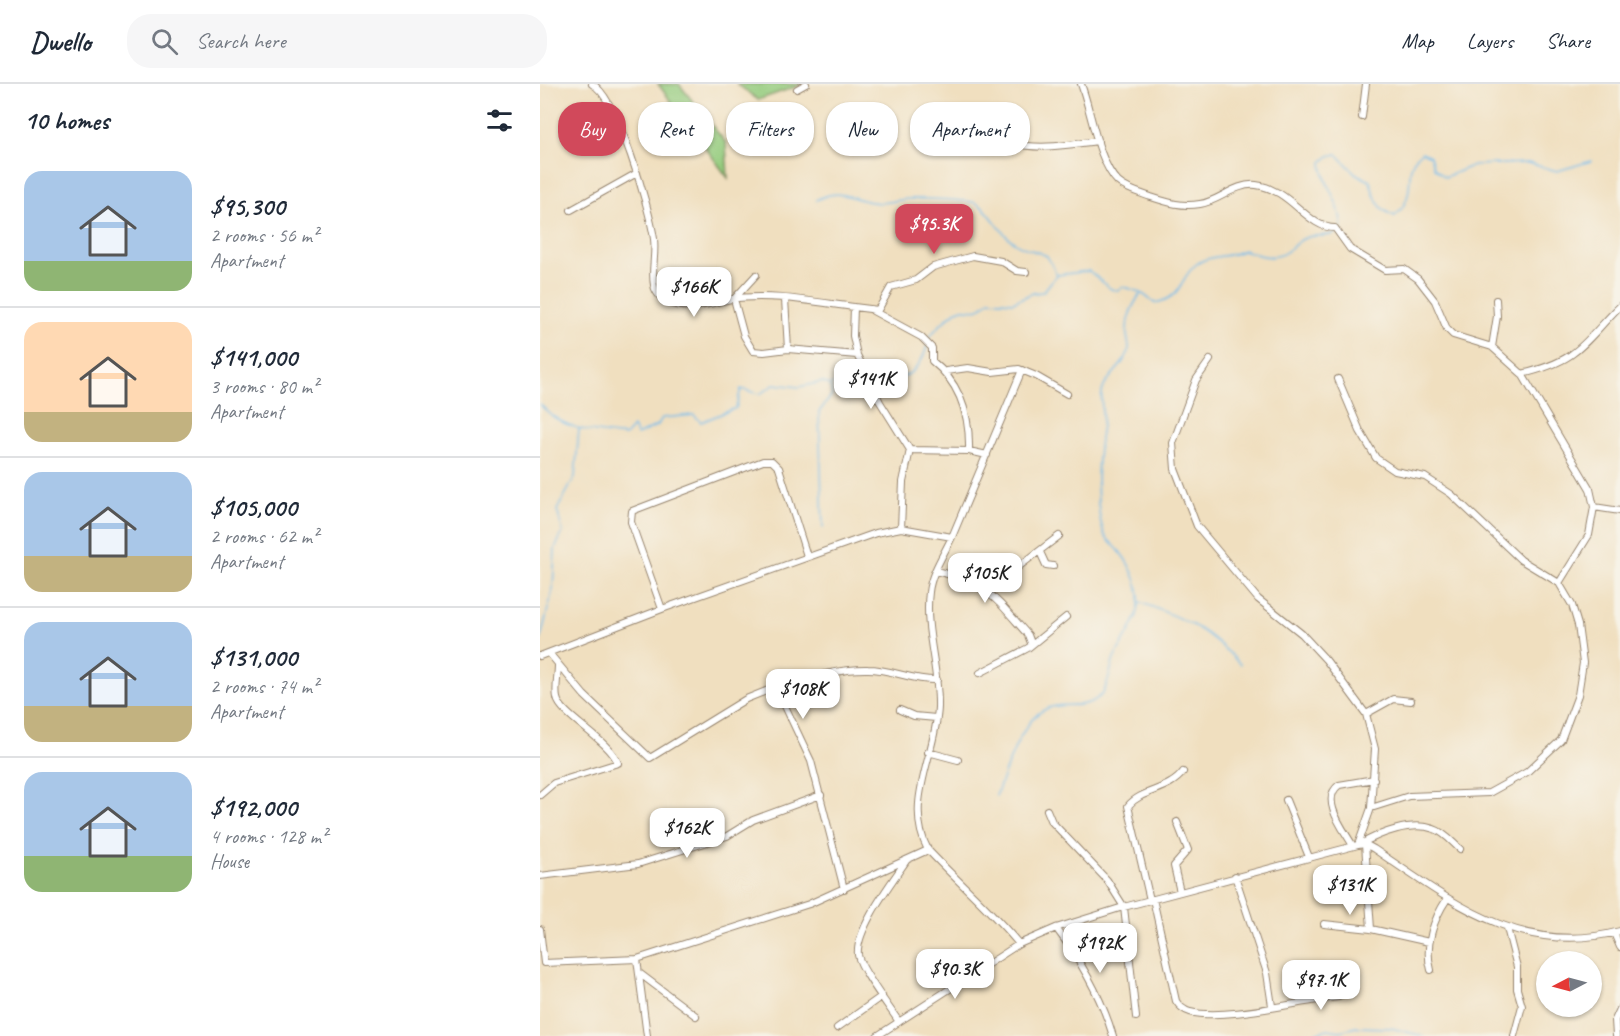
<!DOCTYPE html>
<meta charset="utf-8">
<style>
:root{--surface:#fff;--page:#f6f6f7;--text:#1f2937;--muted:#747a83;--line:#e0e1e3;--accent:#d1495b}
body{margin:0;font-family:Caveat,sans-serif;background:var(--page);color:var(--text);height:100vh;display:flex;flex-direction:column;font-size:22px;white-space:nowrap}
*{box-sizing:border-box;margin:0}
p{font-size:20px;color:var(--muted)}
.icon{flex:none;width:33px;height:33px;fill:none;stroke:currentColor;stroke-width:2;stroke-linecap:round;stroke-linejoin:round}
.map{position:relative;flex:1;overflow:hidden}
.side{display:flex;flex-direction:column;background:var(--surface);width:540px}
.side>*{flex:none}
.guide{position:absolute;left:18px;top:18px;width:570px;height:54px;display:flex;gap:12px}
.needle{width:39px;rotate:264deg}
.tools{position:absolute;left:996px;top:867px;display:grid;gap:12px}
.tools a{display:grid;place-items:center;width:66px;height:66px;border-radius:50%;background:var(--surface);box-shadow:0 2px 4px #0004;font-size:30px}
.price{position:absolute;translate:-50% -51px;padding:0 14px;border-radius:12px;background:#fff;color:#222;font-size:20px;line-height:39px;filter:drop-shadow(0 2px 3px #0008)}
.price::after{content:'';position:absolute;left:50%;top:36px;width:18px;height:14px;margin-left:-9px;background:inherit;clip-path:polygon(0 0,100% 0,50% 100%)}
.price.on{background:var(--accent);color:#fff}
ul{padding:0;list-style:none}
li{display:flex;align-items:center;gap:18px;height:150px;padding:0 24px}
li+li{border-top:2px solid var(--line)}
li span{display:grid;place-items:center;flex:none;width:168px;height:120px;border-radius:18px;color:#555}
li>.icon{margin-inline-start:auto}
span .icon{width:72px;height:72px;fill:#fffc;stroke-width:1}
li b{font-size:26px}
h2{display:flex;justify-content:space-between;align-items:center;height:72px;padding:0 24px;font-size:26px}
.pill{padding:0 21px;border-radius:24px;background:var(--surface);box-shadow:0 2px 4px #0004;font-size:21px;line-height:54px}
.pill.on{background:var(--accent);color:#fff}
header{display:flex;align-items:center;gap:36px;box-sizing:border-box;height:84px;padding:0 30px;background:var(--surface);border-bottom:2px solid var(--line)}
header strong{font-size:28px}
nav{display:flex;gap:33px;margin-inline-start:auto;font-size:21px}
.search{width:420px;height:54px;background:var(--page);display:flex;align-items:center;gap:15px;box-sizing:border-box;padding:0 21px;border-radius:24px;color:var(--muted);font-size:22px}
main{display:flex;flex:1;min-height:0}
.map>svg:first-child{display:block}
.green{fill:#95cc7f;stroke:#687b4e;stroke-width:1.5}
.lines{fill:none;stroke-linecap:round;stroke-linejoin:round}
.stream{stroke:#72bbea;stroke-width:1.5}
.street-casing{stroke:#96846e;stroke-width:8}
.street{stroke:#fff;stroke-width:6}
</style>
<header>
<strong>Dwello</strong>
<div class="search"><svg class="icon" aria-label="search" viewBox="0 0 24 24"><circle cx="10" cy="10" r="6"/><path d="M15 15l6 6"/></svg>Search here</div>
<nav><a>Map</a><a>Layers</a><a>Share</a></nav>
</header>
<main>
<section class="side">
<h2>10 homes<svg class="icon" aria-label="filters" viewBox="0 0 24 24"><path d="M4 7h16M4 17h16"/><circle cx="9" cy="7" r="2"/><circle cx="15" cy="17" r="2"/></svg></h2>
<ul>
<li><span style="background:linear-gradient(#a9c7e8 75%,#8fb573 0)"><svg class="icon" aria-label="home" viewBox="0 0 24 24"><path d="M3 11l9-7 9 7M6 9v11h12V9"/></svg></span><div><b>$95,300</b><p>2 rooms · 56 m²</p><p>Apartment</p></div></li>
<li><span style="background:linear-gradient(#ffd9b3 75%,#c2b280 0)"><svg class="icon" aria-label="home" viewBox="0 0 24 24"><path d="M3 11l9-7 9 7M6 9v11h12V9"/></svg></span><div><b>$141,000</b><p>3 rooms · 80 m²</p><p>Apartment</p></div></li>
<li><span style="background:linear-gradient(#a9c7e8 70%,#c2b280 0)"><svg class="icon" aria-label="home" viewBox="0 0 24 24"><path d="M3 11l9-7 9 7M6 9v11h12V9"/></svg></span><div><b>$105,000</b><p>2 rooms · 62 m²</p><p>Apartment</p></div></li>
<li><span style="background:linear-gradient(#a9c7e8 70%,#c2b280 0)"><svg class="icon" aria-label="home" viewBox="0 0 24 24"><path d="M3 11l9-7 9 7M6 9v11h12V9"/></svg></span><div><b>$131,000</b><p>2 rooms · 74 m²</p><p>Apartment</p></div></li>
<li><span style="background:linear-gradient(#a9c7e8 70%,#8fb573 0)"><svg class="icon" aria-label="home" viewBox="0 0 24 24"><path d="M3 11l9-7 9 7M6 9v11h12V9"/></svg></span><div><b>$192,000</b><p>4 rooms · 128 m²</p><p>House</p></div></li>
</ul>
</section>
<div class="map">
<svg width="1080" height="952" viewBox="0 0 1080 952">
<rect width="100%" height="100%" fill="#f7f3e8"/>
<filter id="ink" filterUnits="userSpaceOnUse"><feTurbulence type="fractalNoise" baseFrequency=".0167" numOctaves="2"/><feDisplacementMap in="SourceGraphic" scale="12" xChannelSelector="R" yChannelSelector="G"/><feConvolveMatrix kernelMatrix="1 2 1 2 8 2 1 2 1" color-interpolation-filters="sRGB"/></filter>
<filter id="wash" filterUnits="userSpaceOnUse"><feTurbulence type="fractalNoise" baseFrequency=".008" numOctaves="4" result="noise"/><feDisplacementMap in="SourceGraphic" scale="24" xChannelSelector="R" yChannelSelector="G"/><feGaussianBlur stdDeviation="1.35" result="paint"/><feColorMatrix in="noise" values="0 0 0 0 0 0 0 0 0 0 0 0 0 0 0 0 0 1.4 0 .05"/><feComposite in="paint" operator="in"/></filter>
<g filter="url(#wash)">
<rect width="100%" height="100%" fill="#f0dfbf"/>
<path class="green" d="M118,0H139L186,59L188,94Z
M197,0H264L218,16Z"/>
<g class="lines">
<path class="stream" d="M276,116C299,104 309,114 332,118C345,121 355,116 368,115C377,114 429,116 436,119C452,127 458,148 474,158C483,165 497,167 507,172L517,191L549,187L571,205L578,207L583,203C596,205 605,210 614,219C645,214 638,193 658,179C672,170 691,174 704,166C717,171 733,177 746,168C752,164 757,157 765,154C776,149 786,155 797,148
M801,145C803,119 783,103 782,78L789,72L797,70L815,89L830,97C834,113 839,127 855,132C881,108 859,84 882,68L890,72L894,84L905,93L934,81L988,79L1017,87L1051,77
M388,257C389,250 413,228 420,225C426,224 434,227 439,225C442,223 447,218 450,216L473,218L493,209L503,208L516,192
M333,297C361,298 379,291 387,262
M0,320C20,346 54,348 85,352L93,343L97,351L118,341L122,334L154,331L161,338L196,324L201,305L220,310L235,300L259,303L282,298L290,301L303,296L328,297
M283,444L279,328L292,311L290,301
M600,518C647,537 664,542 700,580
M0,557L13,505L15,464L23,448L17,426L35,393L39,345
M0,589V593
M456,712C465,688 481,637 504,626C518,618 535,624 548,619C553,618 560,613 563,609C569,598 570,586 574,575C582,557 593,547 598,527C603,507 592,483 580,468C575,461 565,456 563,447C554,416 557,371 562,341C564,329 559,316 563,305C569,289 587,281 589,264C589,259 587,255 587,250C586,234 592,222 601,209
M754,952H755
M766,952L788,945L800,947L816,943L851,944L883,952"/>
</g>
</g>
<g filter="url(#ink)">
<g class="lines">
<g class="street-casing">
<path id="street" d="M52,0C77,12 110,126 114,155C116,171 111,186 114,201C115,208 121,215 128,218C146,228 171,219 191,215C230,209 275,218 314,223L313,252L317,271L248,265L224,268L213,267L204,252L194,215L216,191
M541,0C551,26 558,79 578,98C587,106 600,109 611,113C629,119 642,123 660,120C680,117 695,99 716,101C751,105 767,144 795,144L810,165L845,186L864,185L878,195L895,217L907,245L913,251L952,263L982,290L1050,405L1054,423L1049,451L1019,499
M257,5L266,0
M822,33L826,0
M449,46C457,51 465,57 474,59C499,67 532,60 558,57
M31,126L97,89
M245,215L248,265
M314,223L338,226L351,203L376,196L393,183L433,172L461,177L477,187L486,188
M333,227L381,253L392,264V277C420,299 430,332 429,367
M952,263L957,232L956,216
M317,271L340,318L370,366
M670,276L656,296L633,359L635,385L657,442L718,515L762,550L786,576L826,630L835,665L831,724
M406,287L428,284L452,288L479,285L496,292L527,310
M982,290C1040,276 1042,260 1080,222
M798,295L820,347L836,374L855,387L885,393L911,410L981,476L1019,499L1032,521L1038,541L1043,579L1038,611L1021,656L987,688L949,709L869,712L831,724L818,761
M1054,423L1080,427
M361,444L363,398L370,366L429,367L447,371
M500,468L506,481L513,482
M395,487C447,498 455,514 488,551L491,559
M448,506L519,452
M122,525L91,438L92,427L223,377H232L239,384L267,472
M9,569L44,611L110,674L206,615L236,603
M0,572L122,525L336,449L361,444L412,453L482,286
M440,589L488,564L526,533
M360,626L374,632L396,634
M826,630L853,615L871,617
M388,668L418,676
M0,711L14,699L78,679C69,656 20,631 17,614C15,605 18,591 18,581
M746,716L769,773
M507,726L512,738L567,796L584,823L596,933
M637,738L648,766L634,782L640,808
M821,760C840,749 871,737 894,745C904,748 912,758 920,765
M825,760L831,845L889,858
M813,762C805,747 779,716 799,701L834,695
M388,766C363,719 396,671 398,623C399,585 384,545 389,508C391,489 404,470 412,453
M0,792L98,780L187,752L213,736L281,711
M695,792L727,889L732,922
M304,805L271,677L236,603C265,596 298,584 328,585C352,585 373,597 397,596
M613,815L636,917C639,922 644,926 650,928C686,937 759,917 799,913
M610,816L588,722C602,705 629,707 643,688
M784,840L831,845
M516,844C541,877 561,912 573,952
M967,844L977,883V905L982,922L974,952
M0,845L4,879L97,875L269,820L388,766C418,798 451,826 479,860
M1074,849L1080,863
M97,875L107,952
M891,886C884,862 894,834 907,815
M99,889L156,932
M359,938C350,924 320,885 318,871C315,846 352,798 366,777
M297,944L342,912
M337,952L479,860L516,844L580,824L818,761L825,760L834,765C911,817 981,874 1080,847
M1076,952L1075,936L1080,925"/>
</g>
<use href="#street" class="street"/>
</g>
</g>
</svg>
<div class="tools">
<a><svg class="needle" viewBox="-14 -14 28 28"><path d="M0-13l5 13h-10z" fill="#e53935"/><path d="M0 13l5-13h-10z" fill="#747a83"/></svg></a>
</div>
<b class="price on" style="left:394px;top:171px">$95.3K</b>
<b class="price" style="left:154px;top:234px">$166K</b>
<b class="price" style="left:331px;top:326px">$141K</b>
<b class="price" style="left:445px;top:520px">$105K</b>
<b class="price" style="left:263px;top:636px">$108K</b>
<b class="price" style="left:147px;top:775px">$162K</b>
<b class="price" style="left:810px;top:832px">$131K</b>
<b class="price" style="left:560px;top:890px">$192K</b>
<b class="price" style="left:415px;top:916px">$90.3K</b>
<b class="price" style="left:781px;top:927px">$97.1K</b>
<div class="guide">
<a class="pill on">Buy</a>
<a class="pill">Rent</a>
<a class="pill">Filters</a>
<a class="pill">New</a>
<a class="pill">Apartment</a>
</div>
</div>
</main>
